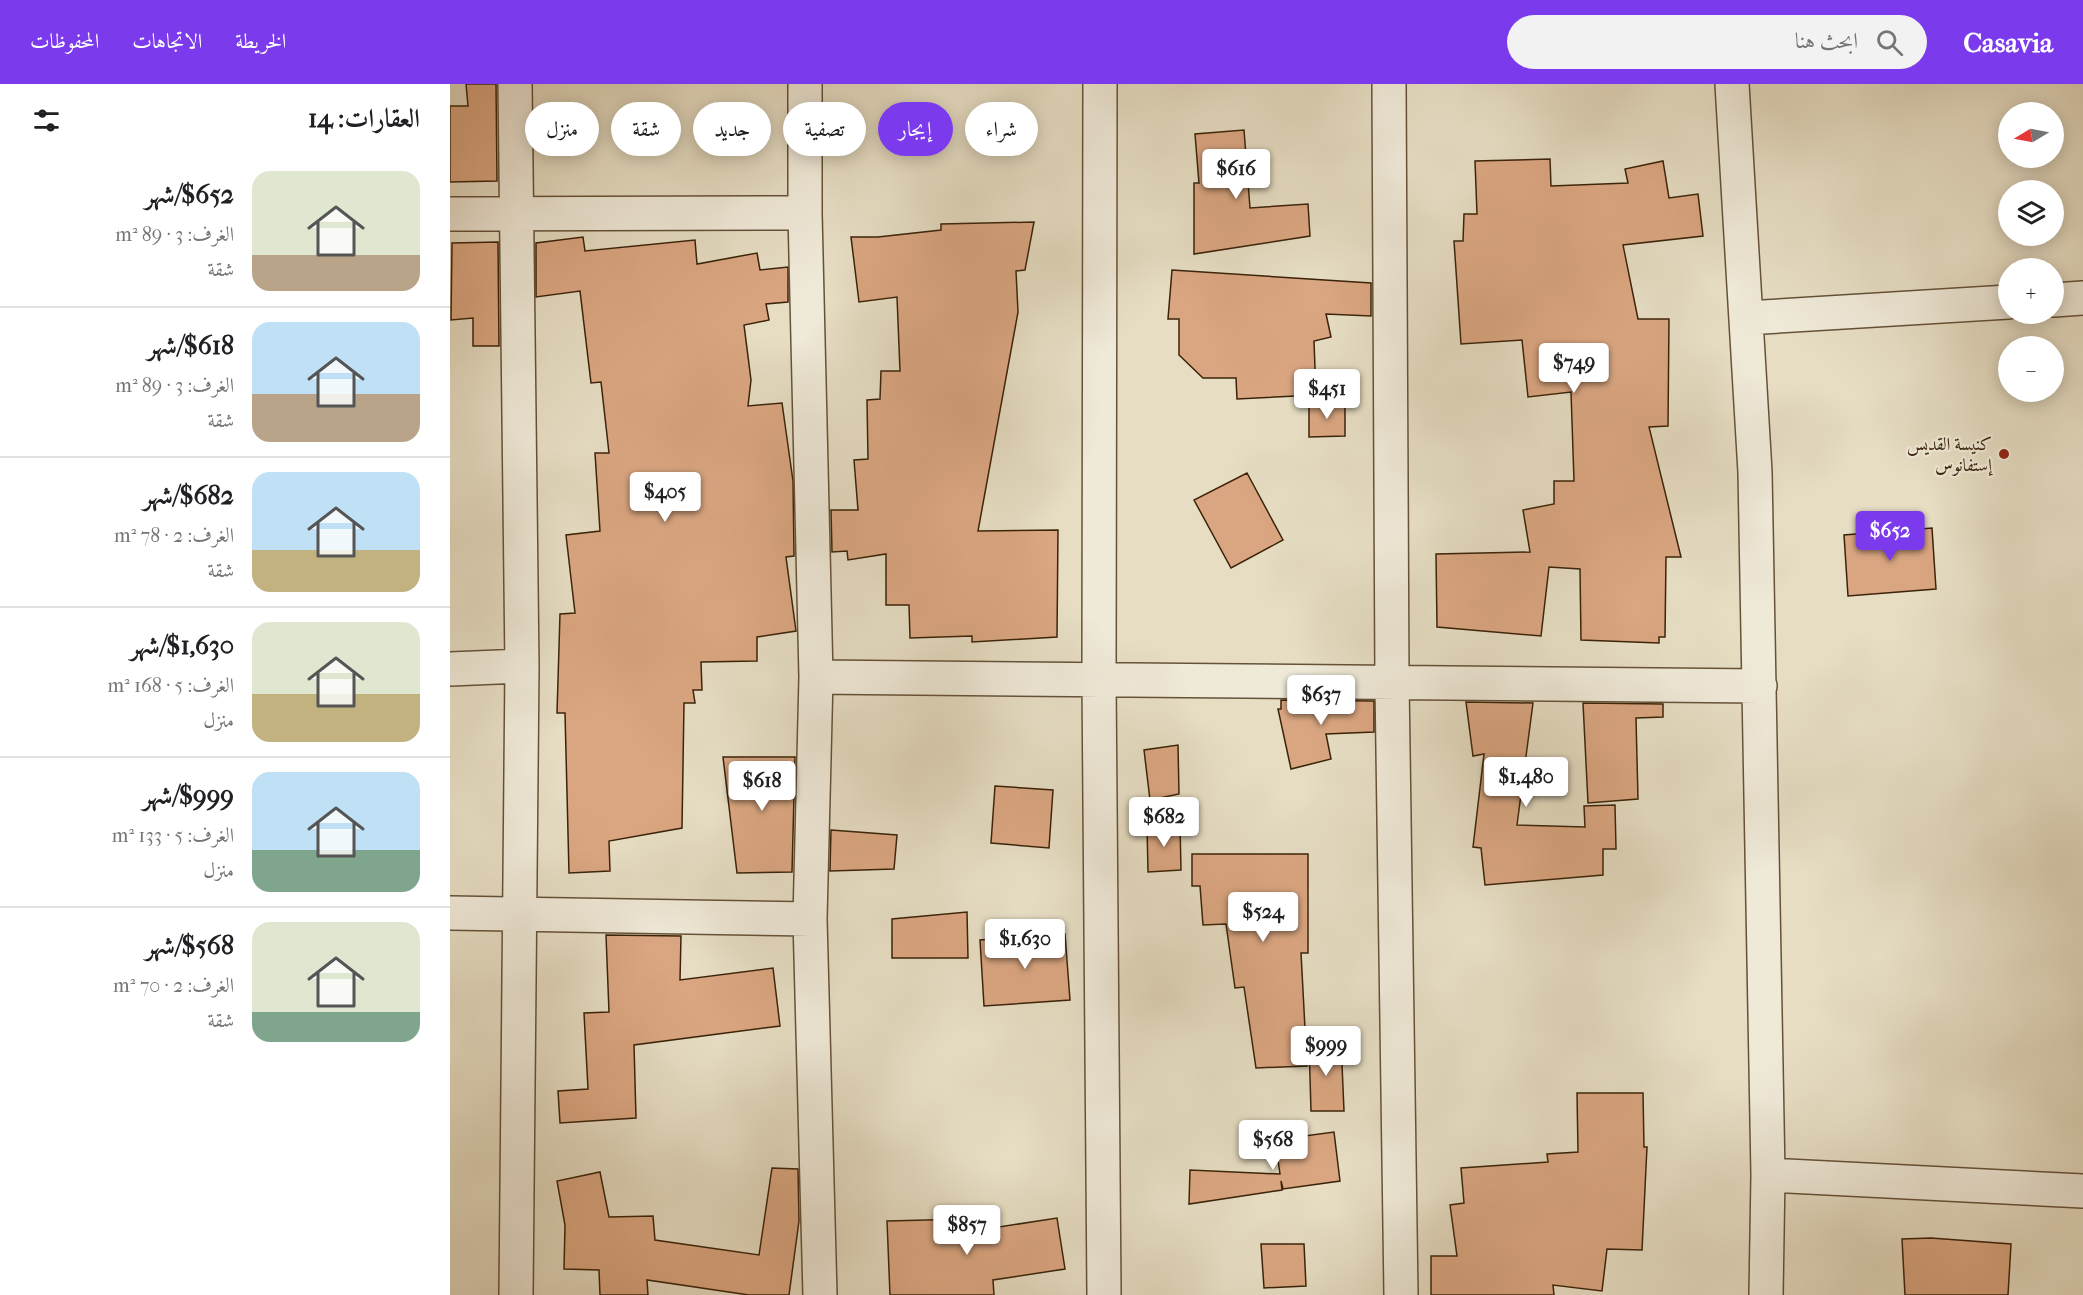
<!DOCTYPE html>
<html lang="ar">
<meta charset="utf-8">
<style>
:root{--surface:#fff;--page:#f2f2f2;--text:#202124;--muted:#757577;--line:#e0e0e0;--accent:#7c3aed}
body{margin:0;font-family:"IM FELL French Canon",Amiri,serif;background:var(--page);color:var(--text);direction:rtl;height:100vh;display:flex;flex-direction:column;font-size:22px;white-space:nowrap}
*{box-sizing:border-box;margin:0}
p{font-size:20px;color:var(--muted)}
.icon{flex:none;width:33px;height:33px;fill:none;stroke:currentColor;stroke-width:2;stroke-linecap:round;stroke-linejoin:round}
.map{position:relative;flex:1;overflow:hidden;direction:ltr}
.side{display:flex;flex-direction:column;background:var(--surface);width:450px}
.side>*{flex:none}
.hud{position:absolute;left:18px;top:18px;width:570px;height:54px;direction:rtl;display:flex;gap:12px}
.needle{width:39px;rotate:260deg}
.buttons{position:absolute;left:1548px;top:18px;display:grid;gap:12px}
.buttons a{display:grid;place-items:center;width:66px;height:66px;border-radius:50%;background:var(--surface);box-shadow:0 3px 15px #0003;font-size:30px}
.price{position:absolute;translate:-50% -51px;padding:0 14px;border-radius:6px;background:#fff;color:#222;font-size:20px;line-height:39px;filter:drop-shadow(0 2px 3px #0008)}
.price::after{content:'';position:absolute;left:50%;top:36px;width:18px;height:14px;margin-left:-9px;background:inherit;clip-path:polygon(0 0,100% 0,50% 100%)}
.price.on{background:var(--accent);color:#fff}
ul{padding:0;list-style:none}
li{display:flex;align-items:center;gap:18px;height:150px;padding:0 30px}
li+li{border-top:2px solid var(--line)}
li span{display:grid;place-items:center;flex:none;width:168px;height:120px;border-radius:18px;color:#555}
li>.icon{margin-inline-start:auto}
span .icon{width:72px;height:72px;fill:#fffc;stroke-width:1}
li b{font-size:26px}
h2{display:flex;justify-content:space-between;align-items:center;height:72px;padding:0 30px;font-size:26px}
.tag{padding:0 21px;border-radius:27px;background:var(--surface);box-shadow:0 3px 15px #0003;font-size:21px;line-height:54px}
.tag.on{background:var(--accent);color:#fff}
header{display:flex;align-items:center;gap:36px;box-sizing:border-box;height:84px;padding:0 30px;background:var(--accent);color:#fff}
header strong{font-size:28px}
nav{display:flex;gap:33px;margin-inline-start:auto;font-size:21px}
.search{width:420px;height:54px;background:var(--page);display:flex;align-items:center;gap:15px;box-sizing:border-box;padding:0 21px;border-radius:33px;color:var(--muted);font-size:22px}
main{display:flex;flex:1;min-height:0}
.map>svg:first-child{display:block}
.building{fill:#daa681;stroke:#3a2309;stroke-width:1.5}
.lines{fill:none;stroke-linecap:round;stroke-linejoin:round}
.minor-casing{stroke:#655238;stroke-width:36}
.minor{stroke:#efe9d8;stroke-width:33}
.poi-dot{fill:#8f2418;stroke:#efe9d8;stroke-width:2}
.labels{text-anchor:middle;stroke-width:4.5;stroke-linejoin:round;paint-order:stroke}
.poi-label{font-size:18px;fill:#3a2309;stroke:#efe9d8;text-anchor:end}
</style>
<header>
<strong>Casavia</strong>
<div class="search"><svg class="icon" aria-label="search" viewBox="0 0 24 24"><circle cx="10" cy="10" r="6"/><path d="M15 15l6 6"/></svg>ابحث هنا</div>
<nav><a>الخريطة</a><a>الاتجاهات</a><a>المحفوظات</a></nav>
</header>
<main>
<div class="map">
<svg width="1633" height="1211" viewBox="0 0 1633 1211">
<rect width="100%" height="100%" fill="#e6ddc3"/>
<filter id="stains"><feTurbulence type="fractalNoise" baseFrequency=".00333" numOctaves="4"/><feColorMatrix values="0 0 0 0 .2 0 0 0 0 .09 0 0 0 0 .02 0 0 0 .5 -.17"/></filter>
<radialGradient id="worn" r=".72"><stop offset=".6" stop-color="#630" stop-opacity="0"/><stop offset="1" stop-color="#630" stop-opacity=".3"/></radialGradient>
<path class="building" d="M16,0H46L47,97L0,98V22H18Z
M794,46L800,124L858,120L860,152L744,170V99H749L745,50Z
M1100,75L1101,102L1178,99L1175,85L1213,77L1219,114L1248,110L1253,152L1173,161L1188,235H1219L1218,342L1199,343L1231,473H1216L1215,553H1209V559L1131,556L1130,485L1099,483L1091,552L987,543L986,470L1080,468L1073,426L1104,420V397H1124L1121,308L1078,313L1072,256L1011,260L1004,157H1013L1014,130H1027L1025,77Z
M584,138L575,186L566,187L568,228L528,447L608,446L607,553L522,558V552L460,554L459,521H436V470L398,476L397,467L382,468L381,426H408L404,376L418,375L417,316L430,315L431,287H450L447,213L409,218L401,153H428L491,146V140Z
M133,153L135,167L245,156L247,180L307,169L310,186L338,183V218L316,220L319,236L294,241L301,296L298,322L332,319L343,397L344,472L336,473L346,547L307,553V577L251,578L252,606H243L245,619H234L232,744L159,757L160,787L119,789L115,629H107L110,530L125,529L116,451L150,447L145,369H159L151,298L141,299L130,207L86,213V159Z
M48,158L49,262H23V234L1,236L2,159Z
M722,186L921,199V232L876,230L881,253L864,257L866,311L787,315L786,294H753L729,271V235H718Z
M895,318V352L859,353V319Z
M797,389L833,456L781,484L744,416Z
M1482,444L1486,505L1398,512L1394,451Z
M831,616L924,617V648L876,650L881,675L841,685L828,625H831Z
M1016,618L1083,619L1067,741L1135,743L1134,722L1165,721L1166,765H1153V791L1035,801L1031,764L1023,763L1034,670L1023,672Z
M1133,619L1213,620V633L1186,634L1188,715L1138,719Z
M728,661L729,710L700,716L694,666Z
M273,673H345L342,788L287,789Z
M545,702L603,706L599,764L541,759Z
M730,741L731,786L698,788L697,742Z
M381,746L447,751L444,785L380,787Z
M742,770H858V869H851L857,982L806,984L794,903L785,904L776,840L753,841L750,802H742Z
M517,828L518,874H442V835Z
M615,850L620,916L534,922L530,856Z
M156,851L231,852L230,896L323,884L330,942L184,961L186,1034L110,1039L108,1007L138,1005L134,929L159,928Z
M891,957L894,1027H861L859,960Z
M1127,1009H1193L1194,1063H1197L1192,1166L1157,1165L1152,1207L1103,1201L1104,1211H981V1172H1007L1000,1121L1014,1119L1011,1084L1098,1078L1097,1070L1128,1068Z
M884,1048L890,1097L833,1105L831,1097L832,1106L739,1120L740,1086L830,1090L825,1056Z
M322,1084L348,1085L349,1137L339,1211H299L197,1196L198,1211H150L149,1186L114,1185L115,1141L107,1097L150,1088L159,1133L203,1132L205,1156L309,1171Z
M607,1134L615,1185L543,1196L544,1211H440L437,1137L516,1135L517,1148Z
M1481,1154L1561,1160L1558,1211H1455L1452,1155Z
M811,1160H854L856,1202L814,1204Z"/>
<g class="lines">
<g class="minor-casing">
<path id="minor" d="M65,0L72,582L66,1211
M355,0V129L366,593L360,835L370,1211
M650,0L649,596L654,1211
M939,0L942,598L951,1211
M1282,0L1305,388L1318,1091L1316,1211
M0,130L355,129
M1604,216L1633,214
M1296,234L1558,218
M0,585L72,582
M366,593L1310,602
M0,829L360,835
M1318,1091L1633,1107"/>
</g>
<use href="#minor" class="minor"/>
</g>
<circle class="poi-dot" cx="1554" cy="370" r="6"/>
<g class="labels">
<g class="poi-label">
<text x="1542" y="366">كنيسة القديس<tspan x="1542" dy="21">إستفانوس</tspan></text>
</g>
</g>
<rect width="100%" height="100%" filter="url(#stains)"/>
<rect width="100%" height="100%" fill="url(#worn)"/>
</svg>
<div class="buttons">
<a><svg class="needle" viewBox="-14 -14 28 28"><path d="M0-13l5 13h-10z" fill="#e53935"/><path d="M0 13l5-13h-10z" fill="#757577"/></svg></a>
<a><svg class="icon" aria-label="layers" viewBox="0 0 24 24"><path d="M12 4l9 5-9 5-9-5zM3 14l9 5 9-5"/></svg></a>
<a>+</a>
<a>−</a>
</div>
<b class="price" style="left:786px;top:116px">$616</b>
<b class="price" style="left:1124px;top:310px">$749</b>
<b class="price" style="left:877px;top:336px">$451</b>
<b class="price" style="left:215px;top:439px">$405</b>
<b class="price on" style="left:1440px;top:478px">$652</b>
<b class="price" style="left:871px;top:642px">$637</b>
<b class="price" style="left:1076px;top:724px">$1,480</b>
<b class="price" style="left:312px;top:728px">$618</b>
<b class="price" style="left:714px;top:764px">$682</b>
<b class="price" style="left:813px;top:859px">$524</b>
<b class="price" style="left:575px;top:886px">$1,630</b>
<b class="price" style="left:876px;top:993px">$999</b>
<b class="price" style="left:823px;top:1087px">$568</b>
<b class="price" style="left:517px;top:1172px">$857</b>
<div class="hud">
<a class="tag">شراء</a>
<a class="tag on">إيجار</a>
<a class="tag">تصفية</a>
<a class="tag">جديد</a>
<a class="tag">شقة</a>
<a class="tag">منزل</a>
</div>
</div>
<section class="side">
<h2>العقارات: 14<svg class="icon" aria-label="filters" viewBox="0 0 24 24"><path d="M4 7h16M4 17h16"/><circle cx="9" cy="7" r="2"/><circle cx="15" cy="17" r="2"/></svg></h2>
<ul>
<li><span style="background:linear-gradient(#dfe7d0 70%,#b9a48a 0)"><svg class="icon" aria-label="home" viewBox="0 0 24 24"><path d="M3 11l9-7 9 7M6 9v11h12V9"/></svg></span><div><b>$652/شهر</b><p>الغرف: 3 · 89 m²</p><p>شقة</p></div></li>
<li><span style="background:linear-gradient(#bfe0f5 60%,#b9a48a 0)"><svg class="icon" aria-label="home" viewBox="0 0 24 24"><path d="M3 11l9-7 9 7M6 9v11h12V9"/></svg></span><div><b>$618/شهر</b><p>الغرف: 3 · 89 m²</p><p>شقة</p></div></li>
<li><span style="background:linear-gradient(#bfe0f5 65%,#c2b280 0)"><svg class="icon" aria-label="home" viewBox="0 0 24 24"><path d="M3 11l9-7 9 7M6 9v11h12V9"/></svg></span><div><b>$682/شهر</b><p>الغرف: 2 · 78 m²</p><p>شقة</p></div></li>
<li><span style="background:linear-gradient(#dfe7d0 60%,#c2b280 0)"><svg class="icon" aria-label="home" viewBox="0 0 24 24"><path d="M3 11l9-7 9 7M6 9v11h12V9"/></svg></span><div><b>$1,630/شهر</b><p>الغرف: 5 · 168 m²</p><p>منزل</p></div></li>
<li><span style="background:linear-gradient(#bfe0f5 65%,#7fa58c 0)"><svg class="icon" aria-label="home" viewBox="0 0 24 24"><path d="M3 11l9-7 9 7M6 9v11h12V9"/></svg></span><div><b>$999/شهر</b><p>الغرف: 5 · 133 m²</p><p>منزل</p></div></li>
<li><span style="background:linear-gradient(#dfe7d0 75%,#7fa58c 0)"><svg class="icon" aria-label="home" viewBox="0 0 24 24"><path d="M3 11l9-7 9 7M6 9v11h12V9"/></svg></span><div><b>$568/شهر</b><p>الغرف: 2 · 70 m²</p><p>شقة</p></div></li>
</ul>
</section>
</main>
